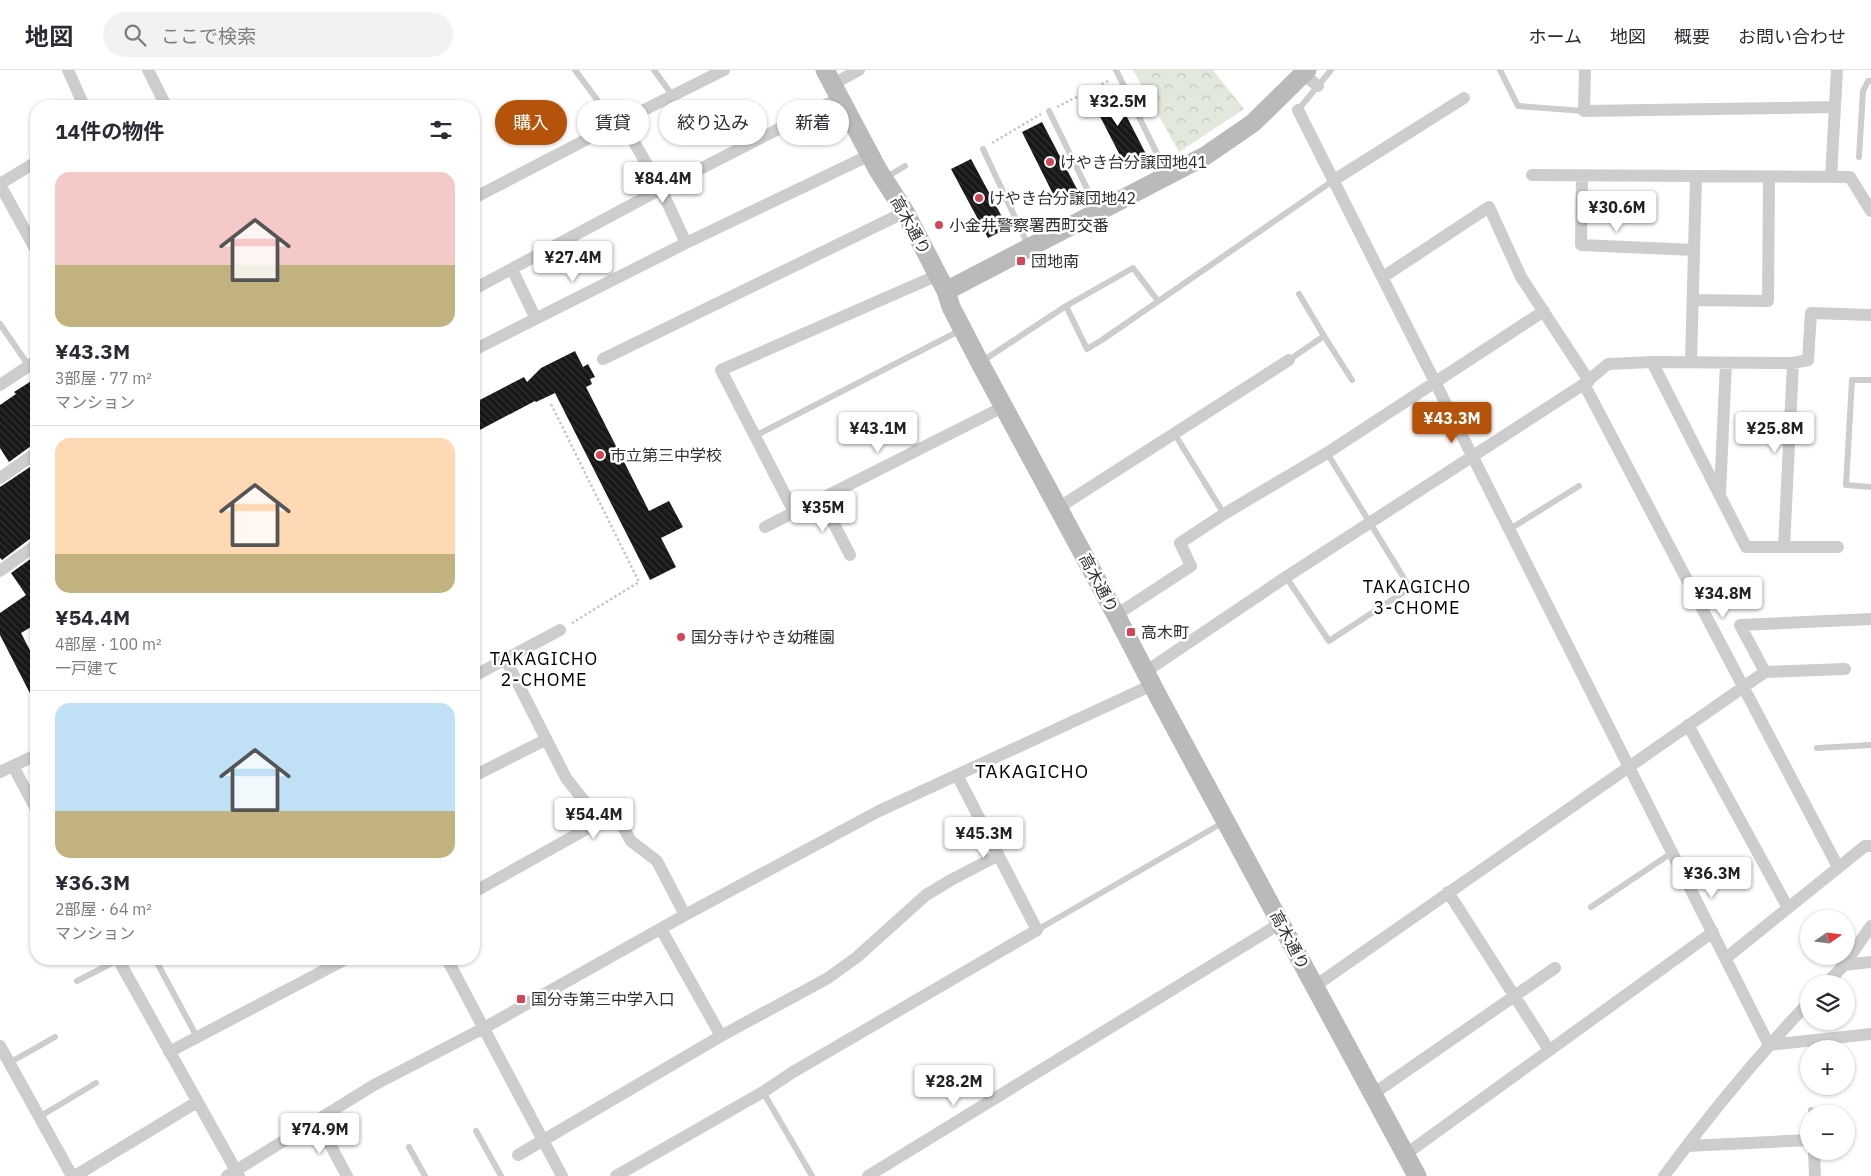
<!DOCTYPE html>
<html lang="ja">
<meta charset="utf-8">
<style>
:root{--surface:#fff;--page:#f2f2f3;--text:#2b2b33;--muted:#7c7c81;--line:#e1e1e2;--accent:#b45309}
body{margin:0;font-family:"IBM Plex Sans","Noto Sans JP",sans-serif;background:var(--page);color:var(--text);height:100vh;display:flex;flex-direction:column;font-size:19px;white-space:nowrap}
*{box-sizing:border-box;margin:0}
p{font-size:16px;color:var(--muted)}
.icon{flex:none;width:28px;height:28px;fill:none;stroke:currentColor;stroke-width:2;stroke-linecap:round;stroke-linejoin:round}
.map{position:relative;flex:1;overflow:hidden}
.details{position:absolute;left:30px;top:30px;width:450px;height:865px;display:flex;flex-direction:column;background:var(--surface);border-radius:20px;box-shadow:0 1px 4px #0004}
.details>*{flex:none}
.guide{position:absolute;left:495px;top:30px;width:475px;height:45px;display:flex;gap:10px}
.needle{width:32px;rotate:76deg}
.fabs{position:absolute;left:1800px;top:840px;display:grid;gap:10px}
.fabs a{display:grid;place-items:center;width:55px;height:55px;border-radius:50%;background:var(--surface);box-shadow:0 1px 4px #0004;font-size:25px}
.price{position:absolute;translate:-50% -42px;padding:0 11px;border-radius:5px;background:#fff;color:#222;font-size:16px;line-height:32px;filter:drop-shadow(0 1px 2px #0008)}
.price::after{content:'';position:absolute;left:50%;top:30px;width:15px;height:11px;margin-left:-8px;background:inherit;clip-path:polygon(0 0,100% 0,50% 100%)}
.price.selected{background:var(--accent);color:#fff}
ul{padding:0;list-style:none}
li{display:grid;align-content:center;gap:10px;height:265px;padding:0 25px}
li+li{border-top:1px solid var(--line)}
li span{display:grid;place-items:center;height:155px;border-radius:15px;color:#555}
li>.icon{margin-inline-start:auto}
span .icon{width:90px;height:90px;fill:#fffc;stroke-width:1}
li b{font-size:21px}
h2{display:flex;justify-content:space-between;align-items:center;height:60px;padding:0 25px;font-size:21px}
.chip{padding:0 18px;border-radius:22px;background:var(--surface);box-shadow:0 1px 4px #0004;font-size:18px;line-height:45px}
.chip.selected{background:var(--accent);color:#fff}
header{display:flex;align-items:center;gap:30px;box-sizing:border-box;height:70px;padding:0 25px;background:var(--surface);border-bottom:1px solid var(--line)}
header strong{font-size:24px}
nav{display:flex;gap:28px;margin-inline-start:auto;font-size:18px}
.search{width:350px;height:45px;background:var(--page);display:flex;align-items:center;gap:12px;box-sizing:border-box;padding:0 18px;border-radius:28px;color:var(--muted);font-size:19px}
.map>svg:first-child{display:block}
.forest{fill:url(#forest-crowns)}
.building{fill:url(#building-back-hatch)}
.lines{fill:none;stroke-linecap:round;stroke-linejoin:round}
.path{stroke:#c7c7c7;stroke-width:2.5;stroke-dasharray:2.5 2.5;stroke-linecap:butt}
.lane{stroke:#cdcdcd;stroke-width:6}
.street{stroke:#cdcdcd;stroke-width:12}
.secondary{stroke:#bababa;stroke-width:19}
.poi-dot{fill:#d24657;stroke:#fff;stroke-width:2}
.labels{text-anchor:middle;stroke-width:5;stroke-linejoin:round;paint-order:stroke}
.poi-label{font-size:16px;fill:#303030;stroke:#fff;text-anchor:start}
.street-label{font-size:16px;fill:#303030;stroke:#fff}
.neighbourhood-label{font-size:18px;letter-spacing:1px;fill:#000;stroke:#fff}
.quarter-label{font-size:19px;letter-spacing:1px;fill:#000;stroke:#fff}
</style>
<header>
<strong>地図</strong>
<div class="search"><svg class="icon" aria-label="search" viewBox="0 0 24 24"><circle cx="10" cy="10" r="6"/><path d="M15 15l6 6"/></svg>ここで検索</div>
<nav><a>ホーム</a><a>地図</a><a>概要</a><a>お問い合わせ</a></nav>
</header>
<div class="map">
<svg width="1871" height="1106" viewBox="0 0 1871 1106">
<defs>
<pattern id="forest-crowns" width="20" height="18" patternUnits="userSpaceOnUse" patternTransform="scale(1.25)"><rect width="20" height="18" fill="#e3e8dc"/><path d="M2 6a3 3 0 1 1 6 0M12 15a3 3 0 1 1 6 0" fill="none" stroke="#c3c7bd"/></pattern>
<pattern id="building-back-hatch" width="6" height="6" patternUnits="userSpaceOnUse" patternTransform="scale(1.25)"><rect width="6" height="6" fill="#171717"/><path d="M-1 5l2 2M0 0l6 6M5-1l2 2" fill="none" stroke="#303030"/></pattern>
</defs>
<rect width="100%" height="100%" fill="#fff"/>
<path class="forest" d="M1133,0H1213L1244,39L1179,82Z"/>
<path class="building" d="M1111,16L1147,86L1126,97L1090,27Z
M1042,52L1078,121L1057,132L1022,62Z
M971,89L1008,158L988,168L951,99Z
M575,281L583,297L588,294L595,307L590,309L592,314L586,317L649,441L669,431L683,457L661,468L676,497L650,510L555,323L536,332L535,331L474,363V333L524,307L527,312L541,298Z
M36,308V375L31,376L9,392L0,378V335L16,324L14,322Z
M36,393V467L31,468L2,490L0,488V417Z
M36,485V554L21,563L36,592V635L0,565V543L26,525L11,503Z"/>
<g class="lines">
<path class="path" d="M1057,37L1110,10
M992,73L1041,44
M551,334L639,512L572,553"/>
<path class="lane" d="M575,0L615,54
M654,0L672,25
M1116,0L1167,104
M1500,0L1518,36L1584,41
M1298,40L1331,0
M1049,41L1098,141
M983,79L1028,175
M1859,87L1863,21L1868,11H1871
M885,108L905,96
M1299,224L1324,266
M1066,236L1087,279L1102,270L1334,110
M0,254L29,296
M1289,290L1324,266L1352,310
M981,292L1066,236L1133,198L1158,231
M1871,310H1852L1846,415L1871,417
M1174,363L1224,444
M755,366L961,260
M1510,459L1579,416
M1286,507L1329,571L1410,518L1327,383
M1817,678L1871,675
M1591,837L1673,782
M1037,860L1224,752
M155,889L197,967
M77,911L118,890
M9,993L55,967
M763,1022L812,1106
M1811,1040L1812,1044
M39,1047L96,1013
M476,1061L501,1106
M409,1077L425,1106"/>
<path class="street" d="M68,0L84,36
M148,0L166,36
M1585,0L1584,41L1835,37
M1303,4L1318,16
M833,14L859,0
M1298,40L1769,975
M622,51L661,119L686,173
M1532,105L1850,107L1871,141
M1582,106L1581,175L1694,180
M1831,107L1837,0
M1334,110L1464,28
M0,114L36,92
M0,115L36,180
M474,128L622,51L724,0
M512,199L535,247
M1383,207L1489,137L1521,207L1589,311
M474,219L661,119L841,27
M1693,230L1768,231L1769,107
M474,280L686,173L870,85
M603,289L905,142
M1652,292L1746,477H1838
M1691,292L1696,107
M1584,314L1838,797
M0,315L36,291
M0,408L36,383
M1720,423L1726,293
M821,429L850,485
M1058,438L1289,290
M794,442L721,300L938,205
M765,457L1003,337
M1784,477L1793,293
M0,501L36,475
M1116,545L1191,496L1180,473L1224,444L1327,383L1544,241
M506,590L566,708L600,751
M1145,602L1286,507L1584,314L1608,294L1652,292L1793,293L1808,290L1811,243L1871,245
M1765,602L1740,555L1871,549
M474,606L560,560
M1688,655L1788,838
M13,696L36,739
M0,702L36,685
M474,706L545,670
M474,822L615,743L631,771L657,791L685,845
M1448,822L1549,980
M661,859L721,966
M1726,888L1865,776H1871
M118,889L239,1106
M447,889L562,1106
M1844,895L1871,892
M1826,914L1844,895L1871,856
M1315,916L1765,602L1845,599
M1769,975L1871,964
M0,976L72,1106
M169,982L346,889
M1373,1024L1555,898
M317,1050L347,1106
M1687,1076L1809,1070
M1814,1081L1815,1106
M1406,1084L1713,862
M518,1085L721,966L828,908L857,887L926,825L951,810L997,786
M75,1106L197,1032
M227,1106L374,1015L484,958L685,845L879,741L1152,615
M616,1106L763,1022L793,1002L1037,860L957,705
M868,1106L1281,853
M1664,1106C1709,1045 1757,987 1809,932"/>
<path class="secondary" d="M825,0L878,100L905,142L946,221L951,237L980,293L1116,545L1159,628L1417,1106
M946,221L1205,86L1253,53L1307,0"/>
</g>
<g class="poi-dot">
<circle cx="1050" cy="92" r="5"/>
<circle cx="979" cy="128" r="5"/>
<circle cx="939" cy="155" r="5"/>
<rect x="1016" y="186" width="10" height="10" rx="2.5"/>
<circle cx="600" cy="385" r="5"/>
<rect x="1126" y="557" width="10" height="10" rx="2.5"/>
<circle cx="681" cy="567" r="5"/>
<rect x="516" y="924" width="10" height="10" rx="2.5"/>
</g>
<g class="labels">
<g class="poi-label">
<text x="1060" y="98">けやき台分譲団地41</text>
<text x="989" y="134">けやき台分譲団地42</text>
<text x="949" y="161">小金井警察署西町交番</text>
<text x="1031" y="197">団地南</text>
<text x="610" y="391">市立第三中学校</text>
<text x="1141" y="568">高木町</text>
<text x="691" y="573">国分寺けやき幼稚園</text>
<text x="531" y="935">国分寺第三中学入口</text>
</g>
<g class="street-label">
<text transform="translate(911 155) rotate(61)" y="6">高木通り</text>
<text transform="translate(1099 513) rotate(62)" y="6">高木通り</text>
<text transform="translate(1290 870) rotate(62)" y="6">高木通り</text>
</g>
<g class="neighbourhood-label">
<text x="1417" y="523">TAKAGICHO<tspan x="1417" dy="21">3-CHOME</tspan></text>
<text x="544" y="595">TAKAGICHO<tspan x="544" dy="21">2-CHOME</tspan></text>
</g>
<g class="quarter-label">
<text x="1032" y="708">TAKAGICHO</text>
</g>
</g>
</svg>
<div class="fabs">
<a><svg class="needle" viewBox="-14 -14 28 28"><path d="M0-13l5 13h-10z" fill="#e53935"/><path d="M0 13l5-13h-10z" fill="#7c7c81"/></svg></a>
<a><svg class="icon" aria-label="layers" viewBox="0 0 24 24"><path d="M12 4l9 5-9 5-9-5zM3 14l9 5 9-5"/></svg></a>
<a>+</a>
<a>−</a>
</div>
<b class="price" style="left:1118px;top:57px">¥32.5M</b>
<b class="price" style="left:663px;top:134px">¥84.4M</b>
<b class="price" style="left:1617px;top:163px">¥30.6M</b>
<b class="price" style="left:573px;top:213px">¥27.4M</b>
<b class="price selected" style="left:1452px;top:374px">¥43.3M</b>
<b class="price" style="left:878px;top:384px">¥43.1M</b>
<b class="price" style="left:1775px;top:384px">¥25.8M</b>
<b class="price" style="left:823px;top:463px">¥35M</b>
<b class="price" style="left:1723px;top:549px">¥34.8M</b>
<b class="price" style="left:594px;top:770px">¥54.4M</b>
<b class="price" style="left:984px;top:789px">¥45.3M</b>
<b class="price" style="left:1712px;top:829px">¥36.3M</b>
<b class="price" style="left:954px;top:1037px">¥28.2M</b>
<b class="price" style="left:320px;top:1085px">¥74.9M</b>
<div class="guide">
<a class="chip selected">購入</a>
<a class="chip">賃貸</a>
<a class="chip">絞り込み</a>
<a class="chip">新着</a>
</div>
<section class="details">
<h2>14件の物件<svg class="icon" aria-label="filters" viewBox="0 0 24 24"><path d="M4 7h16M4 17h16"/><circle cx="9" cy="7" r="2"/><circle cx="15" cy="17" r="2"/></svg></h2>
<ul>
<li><span style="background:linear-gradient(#f6c9c9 60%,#c2b280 0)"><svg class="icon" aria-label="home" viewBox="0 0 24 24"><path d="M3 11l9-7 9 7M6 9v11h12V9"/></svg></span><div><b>¥43.3M</b><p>3部屋 · 77 m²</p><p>マンション</p></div></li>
<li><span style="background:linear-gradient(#ffd9b3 75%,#c2b280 0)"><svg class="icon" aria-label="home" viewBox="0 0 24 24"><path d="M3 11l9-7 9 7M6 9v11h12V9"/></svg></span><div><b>¥54.4M</b><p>4部屋 · 100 m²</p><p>一戸建て</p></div></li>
<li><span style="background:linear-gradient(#bfe0f5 70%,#c2b280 0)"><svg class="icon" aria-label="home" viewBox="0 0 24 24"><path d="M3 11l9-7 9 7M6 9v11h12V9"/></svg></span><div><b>¥36.3M</b><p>2部屋 · 64 m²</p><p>マンション</p></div></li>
</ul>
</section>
</div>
